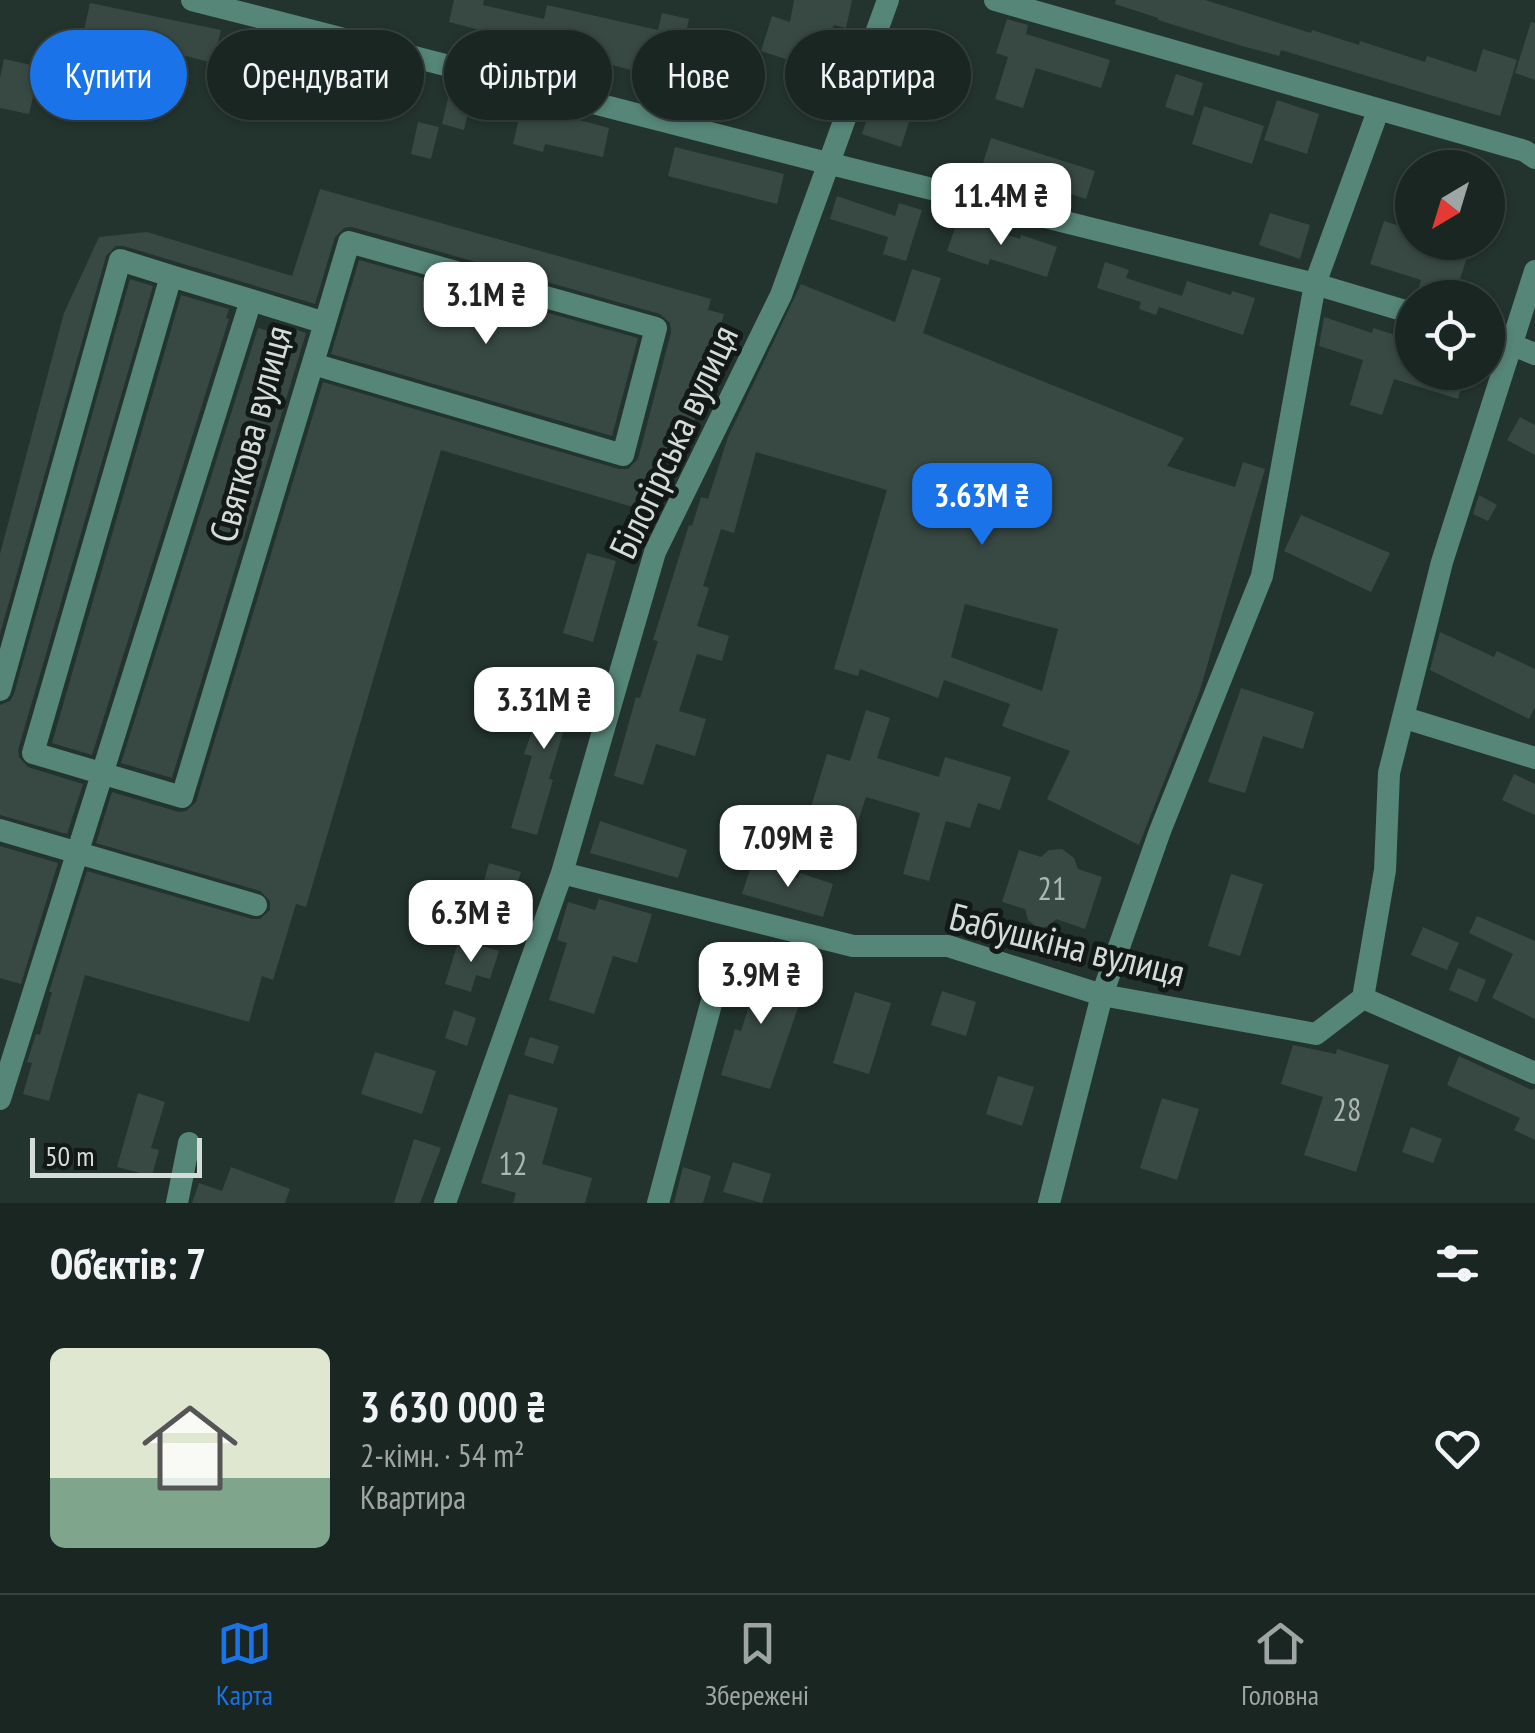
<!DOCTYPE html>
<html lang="uk">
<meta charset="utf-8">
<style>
:root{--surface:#1a2622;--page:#27322f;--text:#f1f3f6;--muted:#9fa5a5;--line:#384340;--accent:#1a73e8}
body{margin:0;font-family:"PT Sans Narrow",sans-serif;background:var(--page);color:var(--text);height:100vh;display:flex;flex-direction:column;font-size:38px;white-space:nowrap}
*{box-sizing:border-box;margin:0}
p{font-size:32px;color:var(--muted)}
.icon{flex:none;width:55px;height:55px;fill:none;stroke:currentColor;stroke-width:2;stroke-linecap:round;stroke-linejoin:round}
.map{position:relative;height:1203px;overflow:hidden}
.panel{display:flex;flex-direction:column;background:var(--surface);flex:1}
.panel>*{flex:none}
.top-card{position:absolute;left:30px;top:30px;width:1000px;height:90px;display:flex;gap:20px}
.needle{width:65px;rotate:218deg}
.tools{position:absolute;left:1395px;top:150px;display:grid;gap:20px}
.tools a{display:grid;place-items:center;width:110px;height:110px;border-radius:50%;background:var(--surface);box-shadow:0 2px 8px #0004,0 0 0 2px var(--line);font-size:50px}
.scale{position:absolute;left:30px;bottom:25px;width:172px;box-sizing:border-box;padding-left:10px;border:5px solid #d3dcd9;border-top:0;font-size:28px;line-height:35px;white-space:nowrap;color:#d3dcd9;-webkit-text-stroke:8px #121916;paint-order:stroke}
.price{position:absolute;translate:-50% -85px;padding:0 22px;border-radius:20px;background:#fff;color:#222;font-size:32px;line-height:65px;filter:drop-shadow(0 2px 5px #0008)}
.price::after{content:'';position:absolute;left:50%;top:60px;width:30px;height:22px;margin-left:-15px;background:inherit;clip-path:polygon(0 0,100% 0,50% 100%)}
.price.active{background:var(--accent);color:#fff}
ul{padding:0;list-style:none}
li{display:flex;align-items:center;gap:30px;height:250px;padding:0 50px}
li+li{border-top:2px solid var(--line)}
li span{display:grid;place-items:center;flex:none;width:280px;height:200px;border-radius:15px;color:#555}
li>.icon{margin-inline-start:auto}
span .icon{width:120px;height:120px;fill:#fffc;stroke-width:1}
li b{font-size:42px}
h2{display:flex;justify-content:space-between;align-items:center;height:120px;padding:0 50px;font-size:42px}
.pill{padding:0 35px;border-radius:45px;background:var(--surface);box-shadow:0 2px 8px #0004,0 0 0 2px var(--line);font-size:35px;line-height:90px}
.pill.active{background:var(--accent);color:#fff}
.tabs{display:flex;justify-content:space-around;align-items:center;height:140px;border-top:2px solid var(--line);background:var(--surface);font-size:28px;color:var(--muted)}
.tabs a{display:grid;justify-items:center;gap:5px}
.tabs .active{color:var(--accent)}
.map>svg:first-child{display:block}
.building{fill:#384944;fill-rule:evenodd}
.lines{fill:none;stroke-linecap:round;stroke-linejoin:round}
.minor{stroke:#568678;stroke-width:22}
.labels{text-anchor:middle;stroke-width:10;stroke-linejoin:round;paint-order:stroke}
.number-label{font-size:32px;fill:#acb7b4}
.street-label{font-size:38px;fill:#d3dcd9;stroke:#121916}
</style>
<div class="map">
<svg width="1535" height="1203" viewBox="0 0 1535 1203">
<rect width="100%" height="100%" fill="#23332e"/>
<path class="building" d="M454,0H484L483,5L544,19L547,5L658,30L662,13L689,19L683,45L742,59L733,97L449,22Z
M794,0H852L846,28L834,25L819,70L761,51L772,16L790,22Z
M1116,0H1205L1311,33L1312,30L1359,45L1360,41L1425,62L1427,56L1476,72L1483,49L1517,60L1500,116L1281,50L1279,56L1242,46L1158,20V18L1115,4Z
M90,3L221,30L213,63L84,30Z
M1007,19L1028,25L1026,34L1110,60L1101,88L1036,68L1023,108L995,99L1008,57L996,53Z
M1531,22L1535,23V80L1515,73Z
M897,38L937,52L928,80L912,75L899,116L910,119L901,147L862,134L871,107L878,109Z
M276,45L306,52L299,84L269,77Z
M4,59L40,67L29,114L0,108V78Z
M379,73L410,80L402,114L371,107Z
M1176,74L1203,83L1193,116L1165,107Z
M450,90L472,96L464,130L442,124Z
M1277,100L1319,114L1307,154L1264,140Z
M522,105L609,128L603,157L545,144L543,152L513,144Z
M1204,106L1264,126L1252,164L1192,144Z
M418,122L439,127L431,159L411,154Z
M991,138L1095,171L1086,199L1023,178L1021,182L981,169Z
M675,147L784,174L777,204L668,176Z
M320,189L711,299L708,310L724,314L683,461L680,466L658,460L643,510L441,450L306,907L296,904L273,980L262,976L249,1022L85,975L49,1101L23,1094L32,1063L27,1062L36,1034L40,1035L52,992H49L87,871L252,919H260L270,910V901L260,891L96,843L112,792L179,812L186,811L196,802L323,382L619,469H628L638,459L671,332L670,323L660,314L352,227L344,228L335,237L315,304L124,246H116L106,256L0,634V554L64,313L99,237L147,232L292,276Z
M837,196L895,216L899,203L922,210L906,261L883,254L888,237L830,219Z
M1270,213L1310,225L1300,259L1259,245Z
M958,219L1020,239L1021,235L1057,247L1047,277L990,259L988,265L947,251Z
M1384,221L1412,230V242H1431L1468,254L1454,298L1419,288L1421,280L1370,264Z
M359,260L638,338L612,436L331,354Z
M1105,262L1129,270L1126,278L1182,296L1187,281L1231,295L1232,291L1255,298L1243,335L1159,307L1156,315L1139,309L1141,302L1097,288Z
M912,269L941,278L923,333L1184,438L1167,466L1235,487L1243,462L1265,469L1199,693L1139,845L1047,799L1070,751L1002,726L1010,704L944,680L938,698L860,669L858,676L834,669L887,490L756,452L734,533L721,529L703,586L709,588L697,626L729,636L722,661L697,654L679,711L706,719L695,756L656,744L643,785L614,776L636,697L640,698L658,641L653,640L689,525L692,526L701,497L708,499L728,437L801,284L895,322ZM965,604L1058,629L1042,691L951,657Z
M130,279L153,286L18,750L19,757L28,767L83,784L67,834L0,815V705L10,701L14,694Z
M181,295L229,309L226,318L229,319L92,755L52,743Z
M1324,317L1372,333L1373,328L1412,340V372H1466L1458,399L1394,379L1382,415L1350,405L1363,360L1319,346Z
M282,325L306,333L172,778L121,763L258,328L279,334Z
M1520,417L1535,425V455L1507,440Z
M1479,495L1497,505L1488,521L1473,514Z
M1301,515L1390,553L1371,592L1284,551Z
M587,553L616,561L593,642L563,633Z
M1440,632L1494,657L1497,651L1535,669V707L1529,719L1430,670Z
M553,671L579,680L549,779L553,780L537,835L511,828L532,756L524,754Z
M1241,688L1314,712L1303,749L1263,736L1245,793L1208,782Z
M866,710L890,718L877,758L939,777L945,757L1011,777L1000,810L978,803L970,828L946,821L929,881L903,874L920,813L866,797L858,821L811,807L827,754L850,761Z
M1514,774L1535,784V815L1502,800Z
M600,821L687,850L678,878L590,853Z
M0,846L58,863L21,984L0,978Z
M1062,849L1074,858L1078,869L1102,877L1085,929L1056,919L1050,926L1038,928L1028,920L1025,909L1002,902L1019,850L1041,857L1049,850Z
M489,863L521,872L511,905L480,896Z
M752,863L798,878L800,873L833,884L823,917L742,894Z
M1231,874L1263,884L1240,956L1208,946Z
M599,899L652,914L637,963L613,956L594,1014L549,1000L567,943L557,940L568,902L595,910Z
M1477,916L1535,941V1019L1492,998L1513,954L1469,933Z
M1423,927L1459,943L1447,970L1411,955Z
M459,939L499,951L490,979L476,975L471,992L445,984Z
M750,955L784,964L776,994L800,1002L770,1089L721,1075L735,1029L741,1031L755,987L742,983Z
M1458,968L1486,980L1477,1002L1449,990Z
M942,991L976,1002L966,1036L931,1025Z
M855,992L891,1003L869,1074L833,1063Z
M454,1010L476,1018L467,1046L445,1038Z
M530,1037L559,1046L553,1064L524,1055Z
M1293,1045L1336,1054L1337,1049L1389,1065L1356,1172L1304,1155L1323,1097L1281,1084Z
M375,1052L436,1071L422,1114L361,1094Z
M1459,1056L1532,1090L1535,1088V1140L1514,1130L1520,1118L1447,1085Z
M998,1076L1034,1087L1022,1126L986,1114Z
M138,1093L165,1102L151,1148L159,1150L152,1176L117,1167Z
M509,1094L558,1108L542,1164L592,1178L585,1203H513L516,1193L481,1183Z
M1162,1098L1199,1109L1177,1180L1140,1168Z
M1411,1127L1442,1139L1433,1163L1402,1152Z
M414,1139L441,1148L420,1203H394Z
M733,1162L771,1174L762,1203L723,1192Z
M231,1167L290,1189L285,1203H192L199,1183L222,1191Z
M683,1167L711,1176L703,1203H674Z"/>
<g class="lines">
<path class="minor" d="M192,0L827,163L1315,284L1412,313
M995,0L1525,151L1535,158
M1488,335L1535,354
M313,364L623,455L656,328L349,242L325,323
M0,690L120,260L171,276
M1405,718L1535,758
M0,830L256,905
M562,873L853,946H948L1102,995L1316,1034L1363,998L1535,1073
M1363,998L1385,870L1389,773L1442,562L1535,271
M0,1099L251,300L325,323L182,797L33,753L171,276L251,300
M177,1203L189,1143
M445,1203L562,873L655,552L781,295L888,0
M658,1203L711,1004
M1049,1203L1102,995L1160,831L1262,576L1315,284L1378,111"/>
</g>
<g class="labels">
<g class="number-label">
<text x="1052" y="900">21</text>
<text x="1347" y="1121">28</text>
<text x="513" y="1175">12</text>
</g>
<g class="street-label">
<text transform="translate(251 434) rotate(-75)" y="13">Святкова вулиця</text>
<text transform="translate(674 442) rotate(-65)" y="13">Білогірська вулиця</text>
<text transform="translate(1067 945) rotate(14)" y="13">Бабушкіна вулиця</text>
</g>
</g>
</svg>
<div class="tools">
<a><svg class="needle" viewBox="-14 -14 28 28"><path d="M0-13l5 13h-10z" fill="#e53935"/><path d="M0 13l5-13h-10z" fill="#9fa5a5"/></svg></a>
<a><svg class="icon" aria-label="locate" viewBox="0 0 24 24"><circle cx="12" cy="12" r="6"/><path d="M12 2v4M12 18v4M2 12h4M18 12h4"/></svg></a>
</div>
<div class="scale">50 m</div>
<b class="price" style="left:1001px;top:248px">11.4M ₴</b>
<b class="price" style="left:486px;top:347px">3.1M ₴</b>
<b class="price active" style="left:982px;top:548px">3.63M ₴</b>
<b class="price" style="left:544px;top:752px">3.31M ₴</b>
<b class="price" style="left:788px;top:890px">7.09M ₴</b>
<b class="price" style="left:471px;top:965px">6.3M ₴</b>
<b class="price" style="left:761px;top:1027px">3.9M ₴</b>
<div class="top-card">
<a class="pill active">Купити</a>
<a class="pill">Орендувати</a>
<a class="pill">Фільтри</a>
<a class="pill">Нове</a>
<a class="pill">Квартира</a>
</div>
</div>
<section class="panel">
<h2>Об’єктів: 7<svg class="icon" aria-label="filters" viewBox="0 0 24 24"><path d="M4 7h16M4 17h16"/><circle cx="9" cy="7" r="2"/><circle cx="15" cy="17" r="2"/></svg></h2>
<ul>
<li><span style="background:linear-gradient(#dfe7d0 65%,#7fa58c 0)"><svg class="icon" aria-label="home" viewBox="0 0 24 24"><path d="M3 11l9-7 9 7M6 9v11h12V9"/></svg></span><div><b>3 630 000 ₴</b><p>2-кімн. · 54 m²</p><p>Квартира</p></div><svg class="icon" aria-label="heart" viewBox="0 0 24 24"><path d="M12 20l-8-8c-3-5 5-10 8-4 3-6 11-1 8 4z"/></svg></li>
</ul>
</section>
<nav class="tabs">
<a class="active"><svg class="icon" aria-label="map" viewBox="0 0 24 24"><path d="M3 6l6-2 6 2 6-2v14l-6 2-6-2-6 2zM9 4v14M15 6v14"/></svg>Карта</a>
<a><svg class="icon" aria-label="saved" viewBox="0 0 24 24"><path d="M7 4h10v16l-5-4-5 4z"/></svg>Збережені</a>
<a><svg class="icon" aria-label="home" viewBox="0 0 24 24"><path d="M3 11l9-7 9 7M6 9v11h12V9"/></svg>Головна</a>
</nav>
